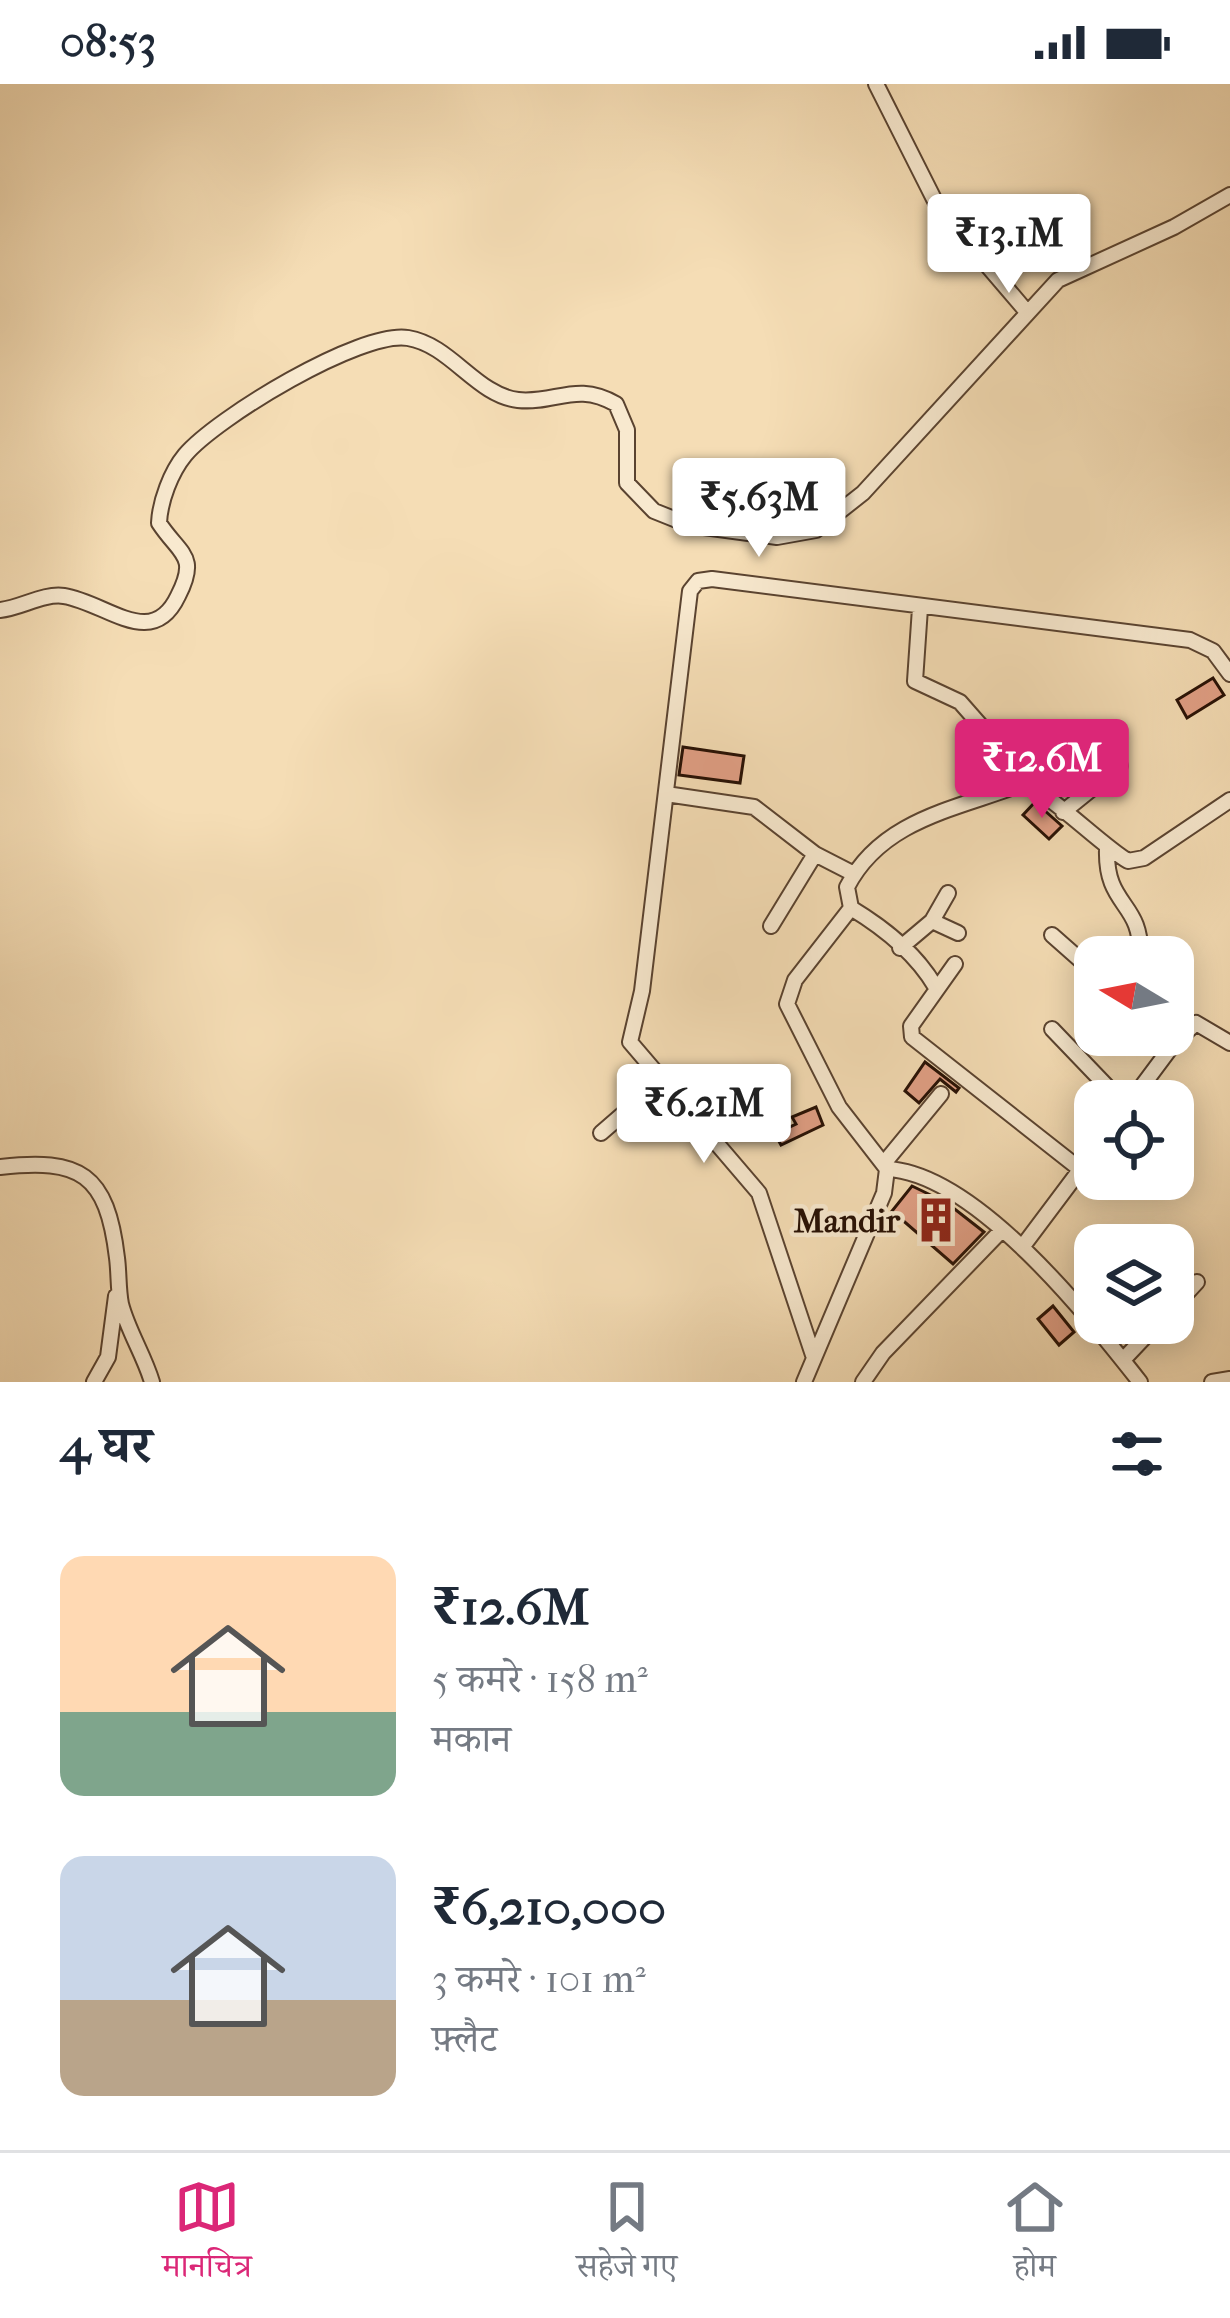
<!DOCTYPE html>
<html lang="hi">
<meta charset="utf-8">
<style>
:root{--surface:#fff;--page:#f6f6f7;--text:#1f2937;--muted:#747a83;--line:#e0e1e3;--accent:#db2777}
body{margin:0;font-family:"IM FELL French Canon","Noto Serif Devanagari",serif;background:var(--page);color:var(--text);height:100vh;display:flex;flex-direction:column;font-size:45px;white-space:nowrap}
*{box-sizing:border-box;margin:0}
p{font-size:39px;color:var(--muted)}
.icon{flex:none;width:66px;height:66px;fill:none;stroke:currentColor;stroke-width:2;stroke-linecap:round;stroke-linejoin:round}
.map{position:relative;height:1298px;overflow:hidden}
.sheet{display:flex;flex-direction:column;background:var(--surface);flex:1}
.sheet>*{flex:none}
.needle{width:78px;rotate:280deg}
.buttons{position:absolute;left:1074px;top:852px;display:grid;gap:24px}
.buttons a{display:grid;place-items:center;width:120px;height:120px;border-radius:24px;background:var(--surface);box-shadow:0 6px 30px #0003;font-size:60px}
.price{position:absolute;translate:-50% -102px;padding:0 27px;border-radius:12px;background:#fff;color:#222;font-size:39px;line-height:78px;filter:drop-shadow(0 3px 6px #0008)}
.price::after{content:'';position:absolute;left:50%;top:72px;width:36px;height:27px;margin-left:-18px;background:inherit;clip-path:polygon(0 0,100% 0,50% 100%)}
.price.on{background:var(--accent);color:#fff}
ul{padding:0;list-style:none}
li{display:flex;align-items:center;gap:36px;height:300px;padding:0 60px}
li span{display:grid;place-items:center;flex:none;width:336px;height:240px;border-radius:24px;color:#555}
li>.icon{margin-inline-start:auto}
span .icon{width:144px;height:144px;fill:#fffc;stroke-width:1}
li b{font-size:51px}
h2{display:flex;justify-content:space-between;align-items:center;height:144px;padding:0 60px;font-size:51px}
.status{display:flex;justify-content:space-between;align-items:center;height:84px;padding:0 60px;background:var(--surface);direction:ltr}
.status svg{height:33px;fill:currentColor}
.tab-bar{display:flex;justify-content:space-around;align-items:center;height:168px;border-top:3px solid var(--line);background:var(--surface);font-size:33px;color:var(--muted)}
.tab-bar a{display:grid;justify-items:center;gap:6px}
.tab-bar .on{color:var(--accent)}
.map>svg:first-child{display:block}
.building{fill:#e2a086;stroke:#271004;stroke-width:3}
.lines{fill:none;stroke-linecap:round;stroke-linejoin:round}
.minor-casing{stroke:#5a4330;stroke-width:18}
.minor{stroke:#f8e9cf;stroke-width:14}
.labels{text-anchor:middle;stroke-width:9;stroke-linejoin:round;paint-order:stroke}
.poi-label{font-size:33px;font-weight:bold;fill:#271004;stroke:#f8e9cf;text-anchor:end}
</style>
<div class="status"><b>08:53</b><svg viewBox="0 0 49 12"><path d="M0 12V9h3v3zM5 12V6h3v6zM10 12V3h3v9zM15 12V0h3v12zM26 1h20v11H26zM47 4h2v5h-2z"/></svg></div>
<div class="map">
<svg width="1230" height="1298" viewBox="0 0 1230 1298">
<rect width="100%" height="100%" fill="#f5ddb5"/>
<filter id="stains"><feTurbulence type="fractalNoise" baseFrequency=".00167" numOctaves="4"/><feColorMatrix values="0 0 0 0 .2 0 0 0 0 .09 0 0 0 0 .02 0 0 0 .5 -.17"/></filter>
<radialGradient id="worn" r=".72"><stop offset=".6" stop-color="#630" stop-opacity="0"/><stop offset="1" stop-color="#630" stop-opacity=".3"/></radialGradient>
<path class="building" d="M1213,594L1224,611L1187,634L1177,616Z
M683,663L744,672L740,699L679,691Z
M1035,718L1062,742L1049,755L1023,731Z
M925,978L959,1004L956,1008L940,995L919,1019L905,1007Z
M816,1023L823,1041L781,1061L775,1050L796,1040L792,1033Z
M912,1102L947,1119L984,1148L953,1180L892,1127Z
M1053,1222L1074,1248L1059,1261L1038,1235Z"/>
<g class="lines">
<g class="minor-casing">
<path id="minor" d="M876,0L939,125L1027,228
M920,524L915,597L960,618L1031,699
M0,526C21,524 43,509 64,512C107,519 152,567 178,512C199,471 180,471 159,439C160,417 171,388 185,371C216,334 361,246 408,254C451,261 476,311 518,316C556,320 576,297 616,320L627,346V399L654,427L689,441L777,453L816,446L863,409L1058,196L1174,143L1230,111
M666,710L754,723L815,770L854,790
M1063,728L1120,682
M1107,765C1105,824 1143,817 1140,873
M851,824C884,844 915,868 935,902
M932,837L948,809
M771,842L815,770
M1052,851L1095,889
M900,864L932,837L958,849
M955,880L911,942L912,953L1081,1086
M1052,945L1121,1017
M1131,1017L1175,958L1196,939L1230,959
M601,1049L661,997
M885,1078L941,1010
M0,1083C80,1074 107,1089 117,1174C119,1189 118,1205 121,1220C128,1247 144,1271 152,1298
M887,1085C975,1089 1088,1232 1140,1298
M1023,1162L1095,1066
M1173,1224L1197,1198
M813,1271L759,1109L630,958L642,907L690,507L698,497L712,495L1190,556L1213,567L1230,590
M1123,1276L1158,1239
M94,1298L108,1273L116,1212
M804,1298L884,1109L887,1085L839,1023L787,920L795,896L851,824L847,803C882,735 957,725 1022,700C1040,700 1103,763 1128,777L1144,774L1230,716
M863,1298L883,1269L1001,1147
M1212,1298L1230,1295"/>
</g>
<use href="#minor" class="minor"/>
</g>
<defs>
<g id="building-bare" transform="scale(3.6)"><path d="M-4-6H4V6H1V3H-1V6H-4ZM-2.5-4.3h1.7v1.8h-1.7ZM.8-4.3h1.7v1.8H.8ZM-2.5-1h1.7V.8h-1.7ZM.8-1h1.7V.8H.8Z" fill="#8f2418" stroke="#f8e9cf" stroke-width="2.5" paint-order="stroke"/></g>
</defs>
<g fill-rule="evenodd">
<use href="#building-bare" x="936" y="1136"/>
</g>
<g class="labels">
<g class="poi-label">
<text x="900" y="1148">Mandir</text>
</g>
</g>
<rect width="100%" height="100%" filter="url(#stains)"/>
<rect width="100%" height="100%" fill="url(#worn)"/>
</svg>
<div class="buttons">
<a><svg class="needle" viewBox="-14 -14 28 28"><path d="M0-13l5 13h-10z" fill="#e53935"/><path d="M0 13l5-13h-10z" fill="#747a83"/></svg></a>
<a><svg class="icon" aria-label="locate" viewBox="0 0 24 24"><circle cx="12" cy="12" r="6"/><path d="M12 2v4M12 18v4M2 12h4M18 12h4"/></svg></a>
<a><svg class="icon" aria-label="layers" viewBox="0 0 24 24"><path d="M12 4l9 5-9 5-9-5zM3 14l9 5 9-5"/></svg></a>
</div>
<b class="price" style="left:1009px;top:212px">₹13.1M</b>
<b class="price" style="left:759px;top:476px">₹5.63M</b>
<b class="price on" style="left:1042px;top:737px">₹12.6M</b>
<b class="price" style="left:704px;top:1082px">₹6.21M</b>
</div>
<section class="sheet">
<h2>4 घर<svg class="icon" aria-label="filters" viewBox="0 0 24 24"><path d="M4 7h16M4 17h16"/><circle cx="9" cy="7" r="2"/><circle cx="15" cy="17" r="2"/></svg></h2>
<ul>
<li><span style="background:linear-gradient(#ffd9b3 65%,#7fa58c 0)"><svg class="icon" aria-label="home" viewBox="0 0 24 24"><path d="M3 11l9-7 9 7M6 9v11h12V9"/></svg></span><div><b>₹12.6M</b><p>5 कमरे · 158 m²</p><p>मकान</p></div></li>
<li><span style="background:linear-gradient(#c9d6e8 60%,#b9a48a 0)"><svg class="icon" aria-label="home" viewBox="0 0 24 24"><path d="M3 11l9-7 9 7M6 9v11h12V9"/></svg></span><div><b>₹6,210,000</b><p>3 कमरे · 101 m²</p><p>फ़्लैट</p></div></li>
</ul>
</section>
<nav class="tab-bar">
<a class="on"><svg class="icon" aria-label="map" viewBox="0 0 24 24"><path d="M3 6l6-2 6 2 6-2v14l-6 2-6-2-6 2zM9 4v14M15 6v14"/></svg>मानचित्र</a>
<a><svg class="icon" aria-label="saved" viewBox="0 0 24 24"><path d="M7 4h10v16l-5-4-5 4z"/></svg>सहेजे गए</a>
<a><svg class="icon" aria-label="home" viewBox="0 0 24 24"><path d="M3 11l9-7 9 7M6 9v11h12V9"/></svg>होम</a>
</nav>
